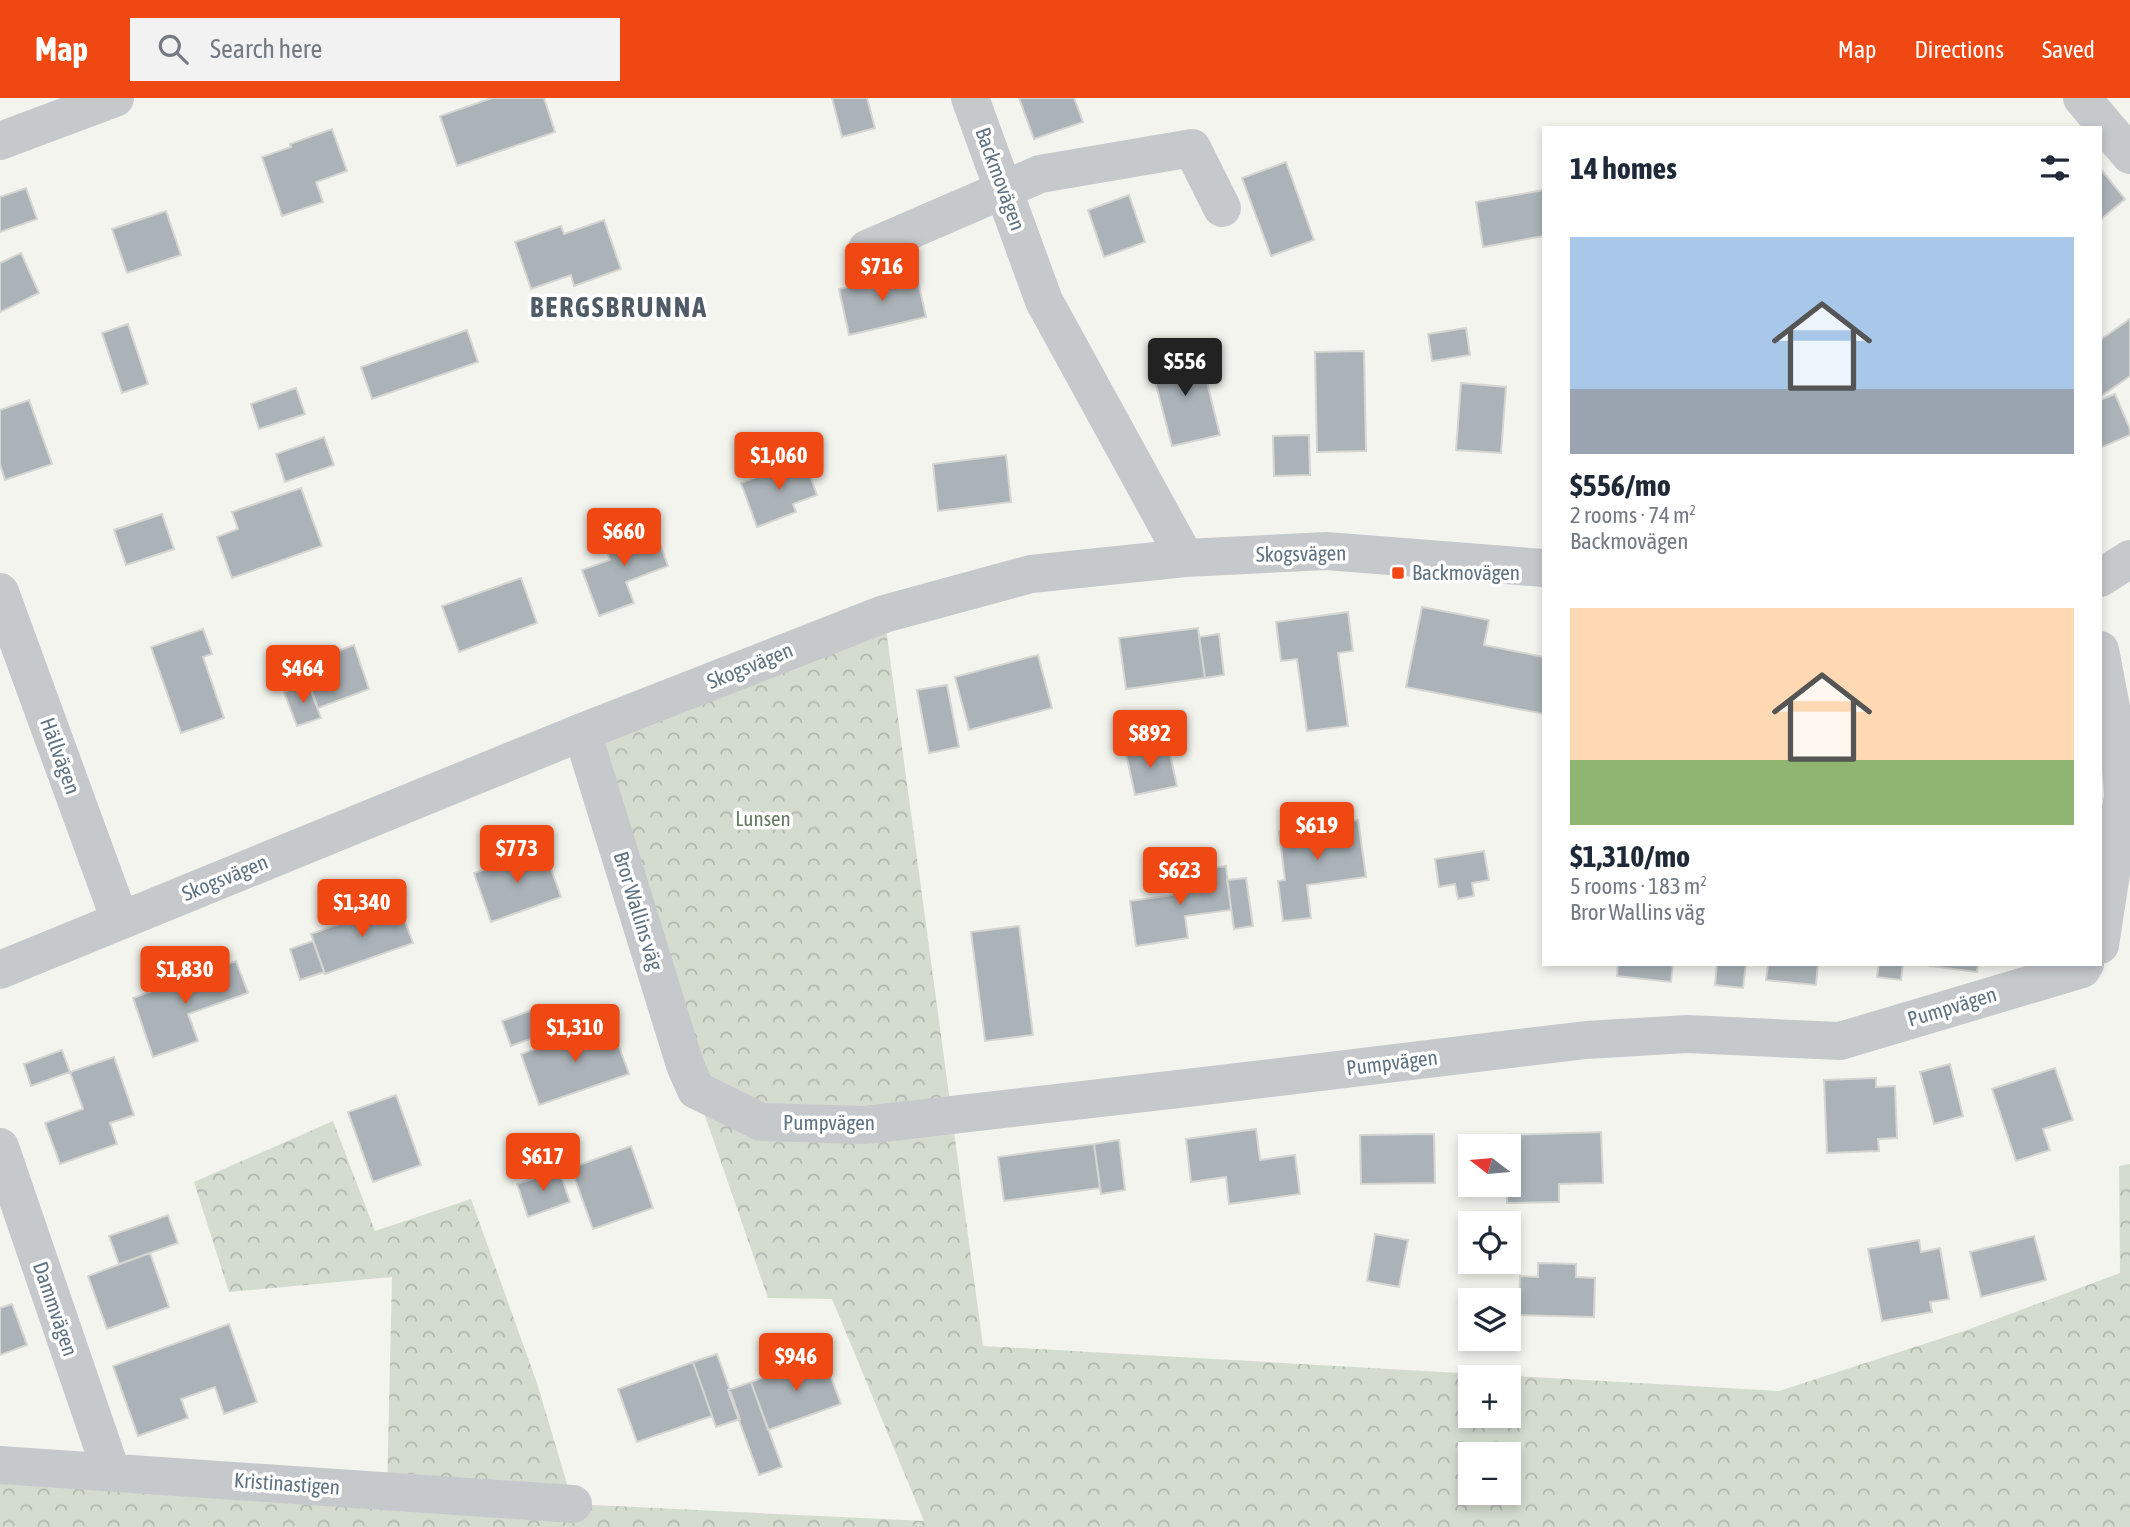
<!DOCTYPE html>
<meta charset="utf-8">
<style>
:root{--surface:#fff;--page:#f2f2f3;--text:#1f2937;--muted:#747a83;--accent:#f04813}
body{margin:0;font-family:"Asap Condensed",sans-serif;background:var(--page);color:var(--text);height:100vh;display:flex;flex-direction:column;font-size:26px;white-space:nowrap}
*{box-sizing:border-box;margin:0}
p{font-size:23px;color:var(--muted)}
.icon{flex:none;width:38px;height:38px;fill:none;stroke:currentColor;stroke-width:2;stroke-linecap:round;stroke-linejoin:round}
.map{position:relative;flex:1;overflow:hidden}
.sheet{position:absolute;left:1542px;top:28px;width:560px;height:840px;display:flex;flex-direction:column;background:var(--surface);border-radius:0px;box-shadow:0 4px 10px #0003}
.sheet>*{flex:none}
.needle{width:46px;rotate:286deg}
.buttons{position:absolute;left:1458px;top:1036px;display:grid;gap:14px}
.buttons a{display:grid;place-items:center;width:63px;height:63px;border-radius:0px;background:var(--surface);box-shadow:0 4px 10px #0003;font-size:35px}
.price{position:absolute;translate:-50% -60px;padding:0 16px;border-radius:7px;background:var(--accent);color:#fff;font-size:23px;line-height:46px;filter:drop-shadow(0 2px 4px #0008)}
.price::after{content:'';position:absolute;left:50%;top:42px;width:21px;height:16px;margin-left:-10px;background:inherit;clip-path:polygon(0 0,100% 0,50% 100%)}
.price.current{background:#222;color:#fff}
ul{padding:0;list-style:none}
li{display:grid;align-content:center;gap:14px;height:371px;padding:0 28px}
li span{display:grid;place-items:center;height:217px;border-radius:0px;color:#555}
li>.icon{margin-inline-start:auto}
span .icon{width:126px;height:126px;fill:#fffc;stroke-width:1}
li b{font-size:30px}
h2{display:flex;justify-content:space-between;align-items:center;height:84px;padding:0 28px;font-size:30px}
header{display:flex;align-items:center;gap:42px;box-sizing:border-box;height:98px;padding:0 35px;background:var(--accent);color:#fff}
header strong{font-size:33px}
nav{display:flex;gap:38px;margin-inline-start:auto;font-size:24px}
.search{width:490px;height:63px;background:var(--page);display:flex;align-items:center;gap:18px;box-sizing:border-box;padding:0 24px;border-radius:0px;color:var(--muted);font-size:26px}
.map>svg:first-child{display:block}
.forest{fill:url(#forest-crowns);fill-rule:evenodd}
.building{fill:#abb3b8;stroke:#d5d5d2;stroke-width:2}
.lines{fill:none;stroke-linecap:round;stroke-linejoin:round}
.minor{stroke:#c6c9cc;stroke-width:38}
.poi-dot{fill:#f04813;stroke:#fff;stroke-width:2.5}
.labels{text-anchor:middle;stroke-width:7;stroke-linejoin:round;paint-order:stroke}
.street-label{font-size:21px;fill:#607383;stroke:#fff}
.poi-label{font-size:21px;fill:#607383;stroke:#fff;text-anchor:start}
.park-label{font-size:21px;fill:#657a60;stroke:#fff}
.district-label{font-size:28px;font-weight:bold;letter-spacing:2px;fill:#4f5c67;stroke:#fff}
</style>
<header>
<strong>Map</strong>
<div class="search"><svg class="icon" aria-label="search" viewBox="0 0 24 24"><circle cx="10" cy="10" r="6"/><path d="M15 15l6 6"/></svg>Search here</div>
<nav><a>Map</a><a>Directions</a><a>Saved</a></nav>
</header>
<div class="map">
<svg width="2130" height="1429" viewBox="0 0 2130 1429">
<defs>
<pattern id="forest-crowns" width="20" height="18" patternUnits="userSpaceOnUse" patternTransform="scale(1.75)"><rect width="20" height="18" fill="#d4dcd0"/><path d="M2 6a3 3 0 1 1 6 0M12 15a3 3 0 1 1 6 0" fill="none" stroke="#afb7ae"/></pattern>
</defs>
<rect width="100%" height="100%" fill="#f4f4ef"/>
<path class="forest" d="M884,516L983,1248L1779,1293L1967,1232L2120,1175L2119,1068L2130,1066V1429H0V1367L387,1393L392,1179L229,1194L194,1084L333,1023L375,1133L471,1101L537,1285L573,1406L924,1423L832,1201L768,1200L696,992L582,634ZM1470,1279H1508V1318H1470ZM1470,1356H1508V1395H1470Z"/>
<path class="building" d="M492,0H544L555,34L457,68L440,18Z
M832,0H867L875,30L842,39Z
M1019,0H1074L1083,24L1034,41Z
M332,31L347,73L316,84L323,104L282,118L262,59L291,49L290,46Z
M1286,64L1314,142L1271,158L1242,80Z
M2100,70L2125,101L2100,122Z
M26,90L37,121L0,134V99Z
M1544,92V138L1483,149L1476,104Z
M1129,97L1145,144L1104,159L1088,112Z
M166,113L181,157L127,175L112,131Z
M604,122L621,171L574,188L571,177L531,191L515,144L561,128L564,136Z
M21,155L39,195L0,214V165Z
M916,174L926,219L849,237L839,191Z
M2130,221V278L2100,299V242Z
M128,226L148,286L122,295L102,235Z
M1466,230L1470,257L1432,263L1428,236Z
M467,232L478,264L372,301L361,269Z
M1199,252L1220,337L1172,348L1150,264Z
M1364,253L1366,353L1317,354L1315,254Z
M1461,285L1506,289L1501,355L1456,352Z
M296,290L305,316L259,331L251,306Z
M2115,296L2130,331V337L2100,350V302Z
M29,302L52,366L5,382L0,366V312Z
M1309,337L1310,377L1274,378L1273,338Z
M324,339L334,367L285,384L276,356Z
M1006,357L1011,404L938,413L933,366Z
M804,361L817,397L793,406L796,414L757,429L741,385Z
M301,390L322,448L232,480L217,439L238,431L232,414Z
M162,416L174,451L126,467L114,432Z
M653,426L668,468L626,484L634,505L599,518L582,472L610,462L604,444Z
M521,480L537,525L459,554L442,508Z
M1422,509L1489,522L1484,547L1544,559V616L1406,589Z
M1348,514L1353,553L1338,555L1348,628L1307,633L1297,561L1281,563L1276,524Z
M1198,530L1205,580L1126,591L1119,540Z
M203,531L212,556L203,559L224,620L181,635L151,549Z
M1219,536L1224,577L1205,580L1199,539Z
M354,547L369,591L318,610L302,566Z
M1038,557L1052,610L969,632L955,579Z
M308,585L321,620L297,628L284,594Z
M947,587L959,649L929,655L917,592Z
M1147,647L1149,657L1169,652L1177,688L1135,697L1125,651Z
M1358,722L1366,779L1307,787L1311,820L1283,823L1278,783L1285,782L1279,733Z
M544,751L561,799L491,824L474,775Z
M1484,753L1489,782L1472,785L1474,798L1458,801L1455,786L1439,789L1435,761Z
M1226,768L1231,812L1185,818L1188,840L1136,848L1130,803L1187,795L1184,774Z
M1246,780L1253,828L1234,831L1227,782Z
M398,805L413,845L325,876L311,836Z
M1019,828L1033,937L985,943L971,834Z
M313,843L324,874L300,882L290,851Z
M236,863L248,895L188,916L198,943L153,959L133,900Z
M1618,866H1673L1671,884L1617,878Z
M1717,866H1746L1743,890L1715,887Z
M1768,866H1818L1816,887L1766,882Z
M1879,866H1903L1901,882L1877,879Z
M1931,866H1978L1977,874L1930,868Z
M546,907L555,932L511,948L502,923Z
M610,924L629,976L539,1007L521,956Z
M62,952L70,974L31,988L24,966Z
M114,959L134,1017L110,1025L117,1046L60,1066L45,1025L83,1011L70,974Z
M1950,966L1963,1018L1934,1026L1920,974Z
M2055,970L2073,1022L2043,1031L2050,1052L2016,1063L1992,991Z
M1876,980V989L1895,988L1897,1040L1878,1041L1879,1053L1827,1055L1824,982Z
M396,997L421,1067L373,1084L348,1014Z
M1256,1031L1260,1062L1295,1057L1300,1096L1229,1106L1226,1079L1191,1084L1186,1041Z
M1601,1034L1603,1085L1559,1086V1104L1507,1105L1508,1048H1506V1037Z
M1434,1036L1435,1085L1361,1086L1360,1037Z
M1119,1042L1125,1092L1101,1096L1094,1046Z
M1094,1046L1100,1090L1004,1103L998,1059Z
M631,1048L653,1110L593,1131L571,1070Z
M559,1072L570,1104L528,1119L517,1086Z
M168,1117L178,1145L119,1166L109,1138Z
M1375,1136L1408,1142L1399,1189L1367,1183Z
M2034,1138L2046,1182L1981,1199L1970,1154Z
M1919,1142L1921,1154L1940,1150L1949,1201L1930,1204L1932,1214L1882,1223L1868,1151Z
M150,1155L169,1209L107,1231L88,1178Z
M1538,1165L1576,1166V1179L1595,1180L1594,1219L1519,1217L1520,1178L1538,1179Z
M12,1206L27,1247L0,1257V1210Z
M229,1226L257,1304L224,1316L215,1289L181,1301L188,1320L138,1338L113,1268Z
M717,1256L740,1321L716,1329L693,1264Z
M823,1258L841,1306L768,1332L751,1284Z
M693,1264L712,1318L637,1344L618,1291Z
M751,1284L782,1369L759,1377L728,1292Z"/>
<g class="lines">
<path class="minor" d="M970,0L1044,203L1185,460
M2082,0L2130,57
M0,43L115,0
M867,151L1040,76L1192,50L1222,110
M2100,480L2130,461
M0,494L120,822
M2100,552L2120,656L2123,697L2100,847
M582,634L685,967L696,992L761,1024L865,1027L1187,990L1586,942L1687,936L1840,943L2082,871L2085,866
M0,872L582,634L884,516L1031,476L1185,460L1326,453L1544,470
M0,1049L111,1373
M0,1367L573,1406"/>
</g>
<rect class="poi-dot" x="1391" y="468" width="14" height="14" rx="3.5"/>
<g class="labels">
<g class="street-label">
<text transform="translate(1000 81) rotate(70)" y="7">Backmovägen</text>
<text transform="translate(1301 456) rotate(-1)" y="7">Skogsvägen</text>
<text transform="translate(750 568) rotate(-22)" y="7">Skogsvägen</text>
<text transform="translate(60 658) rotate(70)" y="7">Hällvägen</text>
<text transform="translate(225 780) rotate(-22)" y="7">Skogsvägen</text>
<text transform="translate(638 813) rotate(73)" y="7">Bror Wallins väg</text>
<text transform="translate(1952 909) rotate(-17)" y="7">Pumpvägen</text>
<text transform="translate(1392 965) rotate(-7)" y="7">Pumpvägen</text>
<text x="829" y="1032">Pumpvägen</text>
<text transform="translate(55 1211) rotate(71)" y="7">Dammvägen</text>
<text transform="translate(287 1386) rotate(4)" y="7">Kristinastigen</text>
</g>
<g class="poi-label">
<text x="1412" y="482">Backmovägen</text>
</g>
<g class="park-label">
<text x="763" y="728">Lunsen</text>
</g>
<g class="district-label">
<text x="619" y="219">BERGSBRUNNA</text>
</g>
</g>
</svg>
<div class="buttons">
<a><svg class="needle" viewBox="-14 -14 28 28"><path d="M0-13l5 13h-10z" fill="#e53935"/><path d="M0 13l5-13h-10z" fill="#747a83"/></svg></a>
<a><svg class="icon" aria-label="locate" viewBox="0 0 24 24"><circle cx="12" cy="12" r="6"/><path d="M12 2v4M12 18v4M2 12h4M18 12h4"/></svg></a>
<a><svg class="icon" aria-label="layers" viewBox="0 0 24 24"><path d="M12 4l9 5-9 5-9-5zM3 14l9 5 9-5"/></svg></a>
<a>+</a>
<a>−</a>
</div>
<b class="price" style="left:882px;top:205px">$716</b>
<b class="price current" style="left:1185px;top:300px">$556</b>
<b class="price" style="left:779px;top:394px">$1,060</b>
<b class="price" style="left:624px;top:470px">$660</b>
<b class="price" style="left:303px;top:607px">$464</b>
<b class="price" style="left:1150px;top:672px">$892</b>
<b class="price" style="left:1317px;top:764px">$619</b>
<b class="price" style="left:517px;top:787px">$773</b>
<b class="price" style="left:1180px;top:809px">$623</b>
<b class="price" style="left:362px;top:841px">$1,340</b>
<b class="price" style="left:185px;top:908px">$1,830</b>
<b class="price" style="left:575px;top:966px">$1,310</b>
<b class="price" style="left:543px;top:1095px">$617</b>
<b class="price" style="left:796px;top:1295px">$946</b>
<section class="sheet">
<h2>14 homes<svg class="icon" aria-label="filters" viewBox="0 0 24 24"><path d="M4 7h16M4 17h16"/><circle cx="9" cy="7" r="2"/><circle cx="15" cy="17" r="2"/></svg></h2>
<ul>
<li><span style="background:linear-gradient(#a9c7e8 70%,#9aa5b1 0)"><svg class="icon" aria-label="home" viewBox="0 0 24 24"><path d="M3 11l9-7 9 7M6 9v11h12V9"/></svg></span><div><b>$556/mo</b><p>2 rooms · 74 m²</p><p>Backmovägen</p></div></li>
<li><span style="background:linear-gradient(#ffd9b3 70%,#8fb573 0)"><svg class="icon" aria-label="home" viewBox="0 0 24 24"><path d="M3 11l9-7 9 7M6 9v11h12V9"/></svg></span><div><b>$1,310/mo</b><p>5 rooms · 183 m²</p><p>Bror Wallins väg</p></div></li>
</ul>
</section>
</div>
